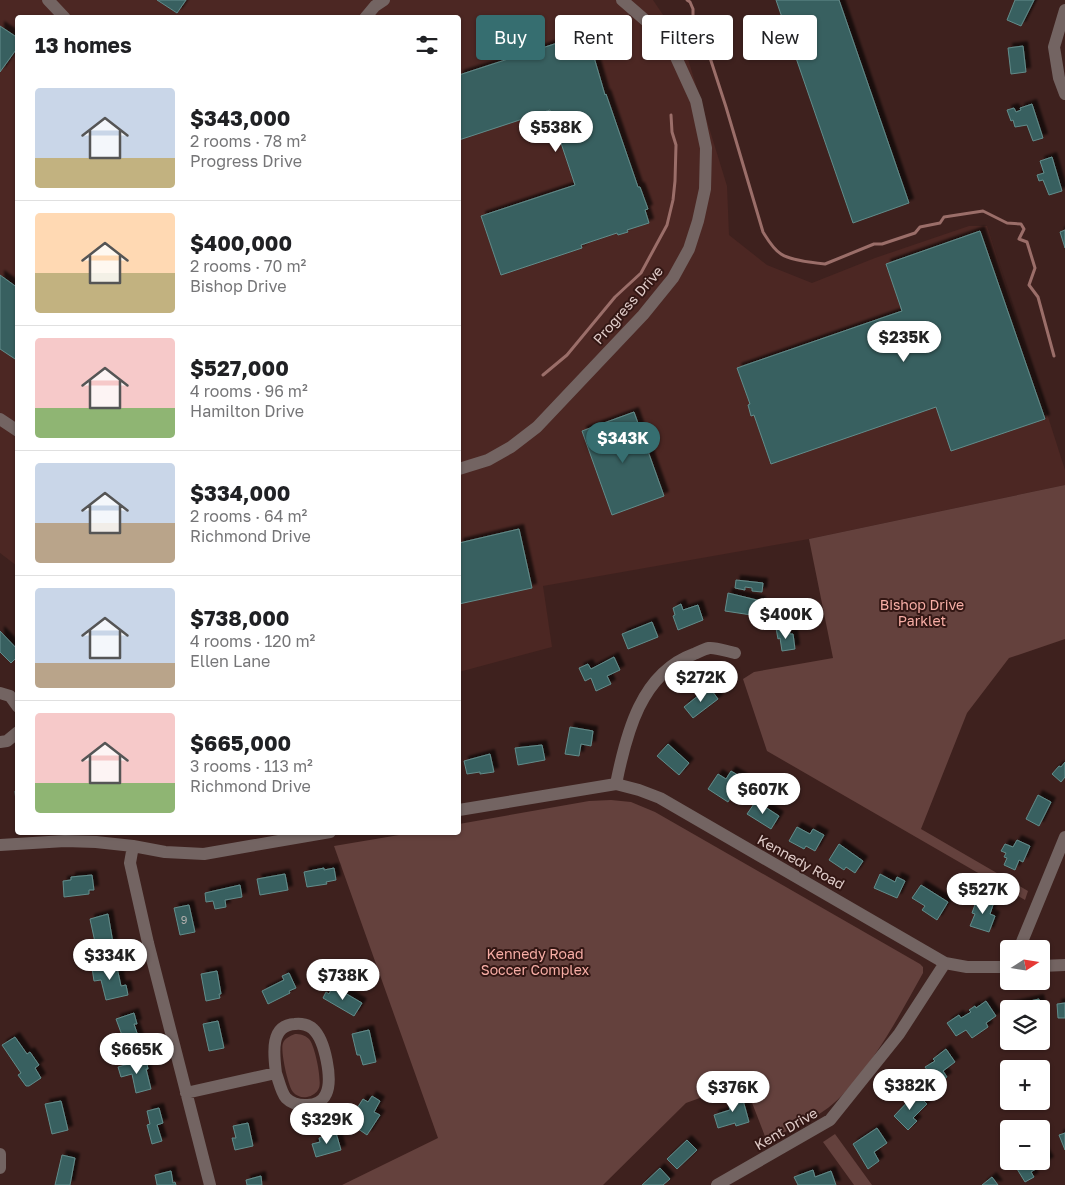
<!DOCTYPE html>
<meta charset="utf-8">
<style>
:root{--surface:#fff;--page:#f2f2f2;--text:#202124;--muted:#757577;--line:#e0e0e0;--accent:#366e70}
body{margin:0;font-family:"Golos Text",sans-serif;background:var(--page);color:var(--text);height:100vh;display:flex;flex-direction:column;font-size:19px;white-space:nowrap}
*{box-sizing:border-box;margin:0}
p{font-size:16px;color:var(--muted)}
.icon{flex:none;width:28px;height:28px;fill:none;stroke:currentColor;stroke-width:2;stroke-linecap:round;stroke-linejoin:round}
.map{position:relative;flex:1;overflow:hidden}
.details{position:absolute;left:15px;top:15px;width:446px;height:820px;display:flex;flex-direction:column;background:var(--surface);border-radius:5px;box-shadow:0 1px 4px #0004}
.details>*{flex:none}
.guide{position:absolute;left:476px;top:15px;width:475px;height:45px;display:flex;gap:10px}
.needle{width:32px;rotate:78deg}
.controls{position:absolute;left:1000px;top:940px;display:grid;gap:10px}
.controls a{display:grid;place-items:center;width:50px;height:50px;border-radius:5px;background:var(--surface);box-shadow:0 1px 4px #0004;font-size:25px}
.price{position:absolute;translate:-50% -42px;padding:0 11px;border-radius:18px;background:#fff;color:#222;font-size:16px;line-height:32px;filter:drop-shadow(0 1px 2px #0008)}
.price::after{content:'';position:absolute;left:50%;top:30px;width:15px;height:11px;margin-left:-8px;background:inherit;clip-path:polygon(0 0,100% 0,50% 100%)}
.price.on{background:var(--accent);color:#fff}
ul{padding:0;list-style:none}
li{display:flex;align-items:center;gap:15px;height:125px;padding:0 20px}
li+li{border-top:1px solid var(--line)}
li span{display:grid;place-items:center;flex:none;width:140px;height:100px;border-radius:5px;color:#555}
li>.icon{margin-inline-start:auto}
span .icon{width:60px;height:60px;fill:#fffc;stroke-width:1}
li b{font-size:21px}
h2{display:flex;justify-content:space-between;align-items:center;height:60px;padding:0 20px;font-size:21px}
.tag{padding:0 18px;border-radius:5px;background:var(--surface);box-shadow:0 1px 4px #0004;font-size:18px;line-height:45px}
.tag.on{background:var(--accent);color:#fff}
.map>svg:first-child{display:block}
.built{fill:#4c2723}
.green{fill:#64413d}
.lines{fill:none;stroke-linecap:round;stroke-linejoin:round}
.stream{stroke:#9b6e69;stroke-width:3}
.building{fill:#396160;stroke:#628c8b;filter:url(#shadow)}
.minor{stroke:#736462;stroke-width:12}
.labels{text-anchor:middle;stroke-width:4;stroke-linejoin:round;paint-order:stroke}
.number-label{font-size:11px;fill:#b6b1af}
.street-label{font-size:14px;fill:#e0ccc9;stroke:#331714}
.park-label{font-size:14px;fill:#f8aea6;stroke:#331714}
</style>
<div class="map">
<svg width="1065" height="1185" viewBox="0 0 1065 1185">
<defs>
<filter id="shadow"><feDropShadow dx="4.5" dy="-4.5" stdDeviation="1" flood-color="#0009"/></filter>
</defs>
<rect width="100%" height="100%" fill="#3e211e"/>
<path class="built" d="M0,0H653L684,46L727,186L729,235L767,265L812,283L875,258L969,226H987L1065,470V485L809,539L543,586L552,647L459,672V18H18L17,566L0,553Z"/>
<path class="green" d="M1065,485V639L1009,658L967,713L921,829L1028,891L1025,900L767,751L743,679L754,672L833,658L809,539Z
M611,800L631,802L655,812L920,964L923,967V973C900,1014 878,1057 845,1092C825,1115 795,1129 766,1139L744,1082L686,1103L603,1185H342L438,1138L334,846L411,833L459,832V824L589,801Z
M295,1034C300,1034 305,1035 309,1039C315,1045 322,1081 319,1088C317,1093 312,1096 307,1097C302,1098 296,1096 293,1092C288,1086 280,1050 283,1043C285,1038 290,1036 295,1034Z
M835,1134L872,1185H854L823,1142Z"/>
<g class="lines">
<path class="stream" d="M687,0L690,2L693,9V17L701,30L726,107L763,232C768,240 773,249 781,254C790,260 815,263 825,264L874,244H882L915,233L920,227L940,223L944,217L983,211L1007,223L1021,224L1024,229L1019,239L1027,242L1035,268L1029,285L1038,297L1054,356
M543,375L567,355L615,297L641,273L667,225L673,200L675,181L676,145L672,132L671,115"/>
</g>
<path class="building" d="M157,0H186L177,13Z
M776,0H839L909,203L853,223Z
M1015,0H1034L1021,26L1007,20Z
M0,26L18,38V47L0,72Z
M585,34L589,48L591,47L605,95L606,94L638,187H640L648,209L645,210L649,223L627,230L628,232L618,235L617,233L581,245L582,248L501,275L481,216L575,185L550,110L459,140V75Z
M1023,46L1026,72L1011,74L1008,48Z
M1032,104L1043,138L1033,141L1027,125L1015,127L1013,120L1011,121L1007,110L1014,108L1016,112L1021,110L1020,108Z
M1052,157L1062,191L1049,195L1043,180L1039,181L1037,175L1044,173L1040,161Z
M1065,230V248L1060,232Z
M980,231L1045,419L951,451L936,407L771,464L754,415L751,416L748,405L750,404L737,368L902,311L886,264Z
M0,275L18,288V361L0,349Z
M634,412L664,496L612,515L582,431Z
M519,529L532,588L459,604V543Z
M736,580L763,583L762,592L752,591V588L745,587V590L735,588Z
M728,593L761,601L758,616L725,611Z
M681,604L683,610L698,605L703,620L678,630L673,616L675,615L673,608Z
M652,622L658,637L628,649L622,634Z
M776,628H778L779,630L789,629L790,634H793L795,649L782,651L780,638L778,639Z
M0,631L18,650V656L11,663L0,652Z
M614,657L620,670L607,676L611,684L596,691L591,678L585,681L579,668L588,664L591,669Z
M709,687L718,699L693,718L684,707Z
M570,727L593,731L591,746L581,744L579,756L565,754Z
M668,744L689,763L679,775L657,756Z
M542,745L545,760L518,765L515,748Z
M490,754L494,772L480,774V772L467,774L464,761Z
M1065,762V777L1061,782L1052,774L1059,766L1061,767Z
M731,771L743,778L728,802L708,789L718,774L726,779Z
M15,791H18V813H17Z
M1038,795L1051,802L1039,826L1026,819Z
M756,801L779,816L771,829L747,814Z
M797,827L810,834L813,829L824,835L815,851L806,846L804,849L789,841Z
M1017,840L1030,846L1023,862L1019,860L1015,870L1004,865L1007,858L1004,857L1006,853L1001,851L1005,844L1013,847Z
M839,844L863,861L855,873L846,867L844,870L829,860Z
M324,868V870L334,868L336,880L326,882L327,884L307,887L304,872Z
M285,874L288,890L260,895L257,879Z
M880,874L895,882L897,877L905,881L897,898L874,888Z
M92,875L94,890H89V894L64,897L63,881L71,880V877Z
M240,885L242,897L225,900L226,907L215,909L213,901L206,902L205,893Z
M921,885L948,902L937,920L922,910L925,906L912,898Z
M978,896L994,902L990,914L995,916L989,932L970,926L975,914L972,913Z
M189,905L195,932L180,935L174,908Z
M108,914L113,943L96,947L90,919Z
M116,963L121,986L126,985L128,995L106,1000L101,980L94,981L92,968Z
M217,971L221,994H219L220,998L206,1001L201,974Z
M289,973L296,988L289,991L290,993L268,1004L262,991L284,980L282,976Z
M333,986L362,1003L354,1016L323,998L326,992L329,994Z
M1039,999L1043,1015H1041V1009H1009V1010L1008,1006Z
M986,1001L996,1016L986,1023L988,1027L972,1038L966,1030L956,1036L947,1023L959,1015L961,1018L971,1012L969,1010L975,1006L976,1008Z
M1065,1003V1018H1058L1057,1004Z
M134,1013L137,1024H134L140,1042L126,1046L116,1019Z
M218,1021L224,1048L209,1051L203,1024Z
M369,1030L376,1062L363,1065L360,1055H357L352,1034Z
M15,1037L27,1054L30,1052L39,1065L35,1068L41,1078L29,1086H26L18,1075L21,1073L2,1045Z
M946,1049L955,1062L943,1071L947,1077L937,1084L925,1067L935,1061L933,1059Z
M146,1059L148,1069H146L151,1089L136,1093L132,1074L121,1077L118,1067Z
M741,1093L749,1122L736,1126L735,1123L718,1128L714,1115L730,1110L727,1097Z
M916,1093L927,1104L913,1118L917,1121L908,1130L894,1116Z
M372,1096L380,1101L374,1112L380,1115L367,1135L348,1122L363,1099L368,1102Z
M61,1101L68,1130L52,1134L45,1104Z
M159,1108L163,1123L157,1125L162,1141L152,1144L147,1125L150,1124L147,1111Z
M248,1123L253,1146L235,1150L232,1138H236L233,1126Z
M877,1128L887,1143L874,1152L879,1161L868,1169L853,1144Z
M336,1133L341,1150L316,1157L312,1144L320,1142L319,1138Z
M1065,1133V1150L1059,1135Z
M687,1140L697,1150L677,1169L667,1159Z
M1041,1148L1049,1161L1031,1172L1034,1177L1025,1182L1014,1164L1019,1161H1041Z
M62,1155L75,1158L70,1185H55Z
M660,1168L670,1179L663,1185H642Z
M813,1170L815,1177L831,1171L836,1185H798L794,1177Z
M171,1171L173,1183L175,1182L176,1185H157L155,1175Z
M261,1176L262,1185H247L246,1180Z
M992,1177L998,1185H982Z"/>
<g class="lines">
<path class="minor" d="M48,0L65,18
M1065,10L1054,47L1059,78L1065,94
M365,18L375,6L384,0
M0,419L18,431
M459,469L488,460L511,447L537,427L643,315L673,278L689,249L698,221L705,189L706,148L696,101L675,55L652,26L622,0
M0,693L10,696L18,707
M0,742L7,741L18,732
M616,784C626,734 641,673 694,654C699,652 704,649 709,648C716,647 728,652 735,653
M459,810L616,784L639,790L660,798L945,963L967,967H1009
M0,845L65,841L96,842L133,846L165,852L204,854L330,832
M133,846L130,863L148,943L210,1185
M1019,949L1065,837
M1041,966L1065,965
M186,1093L276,1073C279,1081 281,1092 286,1098C296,1108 320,1108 326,1094C333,1080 325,1040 313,1029C309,1025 301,1023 295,1024C269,1025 274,1056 276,1073
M0,1154V1168
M717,1185L830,1120L899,1034L945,963"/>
</g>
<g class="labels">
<g class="number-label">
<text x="184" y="924">9</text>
</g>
<g class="street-label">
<text transform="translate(628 305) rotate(-49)" y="5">Progress Drive</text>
<text transform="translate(801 862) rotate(29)" y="5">Kennedy Road</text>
<text transform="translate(786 1129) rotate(-30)" y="5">Kent Drive</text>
</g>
<g class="park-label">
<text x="922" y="610">Bishop Drive<tspan x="922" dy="16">Parklet</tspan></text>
<text x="535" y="959">Kennedy Road<tspan x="535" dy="16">Soccer Complex</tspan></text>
</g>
</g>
</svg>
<div class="controls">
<a><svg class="needle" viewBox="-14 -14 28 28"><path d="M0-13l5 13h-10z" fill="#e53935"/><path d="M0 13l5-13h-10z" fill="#757577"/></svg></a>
<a><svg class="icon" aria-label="layers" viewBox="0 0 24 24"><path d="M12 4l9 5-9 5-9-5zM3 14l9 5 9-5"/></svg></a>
<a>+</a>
<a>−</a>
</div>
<b class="price" style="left:556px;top:153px">$538K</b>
<b class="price" style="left:904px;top:363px">$235K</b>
<b class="price on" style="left:623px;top:464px">$343K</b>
<b class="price" style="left:786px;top:640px">$400K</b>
<b class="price" style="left:701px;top:703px">$272K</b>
<b class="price" style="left:763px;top:815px">$607K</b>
<b class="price" style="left:983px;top:915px">$527K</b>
<b class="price" style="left:110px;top:981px">$334K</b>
<b class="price" style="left:343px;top:1001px">$738K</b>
<b class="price" style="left:137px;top:1075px">$665K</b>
<b class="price" style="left:910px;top:1111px">$382K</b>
<b class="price" style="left:733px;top:1113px">$376K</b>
<b class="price" style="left:327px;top:1145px">$329K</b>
<div class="guide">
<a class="tag on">Buy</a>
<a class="tag">Rent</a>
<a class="tag">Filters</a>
<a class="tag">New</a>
</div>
<section class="details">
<h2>13 homes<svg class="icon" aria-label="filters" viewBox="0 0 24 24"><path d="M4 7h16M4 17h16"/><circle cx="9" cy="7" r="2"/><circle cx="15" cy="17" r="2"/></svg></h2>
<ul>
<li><span style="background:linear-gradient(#c9d6e8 70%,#c2b280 0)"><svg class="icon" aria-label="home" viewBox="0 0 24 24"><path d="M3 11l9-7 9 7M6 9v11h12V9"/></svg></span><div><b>$343,000</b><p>2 rooms · 78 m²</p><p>Progress Drive</p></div></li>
<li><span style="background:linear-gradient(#ffd9b3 60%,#c2b280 0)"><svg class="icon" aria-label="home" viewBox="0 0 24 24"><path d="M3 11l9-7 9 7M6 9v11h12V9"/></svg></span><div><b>$400,000</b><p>2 rooms · 70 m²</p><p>Bishop Drive</p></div></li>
<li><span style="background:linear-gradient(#f6c9c9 70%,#8fb573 0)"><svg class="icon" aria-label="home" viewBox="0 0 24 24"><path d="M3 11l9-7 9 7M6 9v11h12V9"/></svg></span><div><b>$527,000</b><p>4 rooms · 96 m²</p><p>Hamilton Drive</p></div></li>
<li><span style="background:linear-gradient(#c9d6e8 60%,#b9a48a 0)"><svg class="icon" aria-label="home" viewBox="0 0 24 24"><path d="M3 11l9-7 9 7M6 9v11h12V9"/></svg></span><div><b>$334,000</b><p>2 rooms · 64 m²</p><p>Richmond Drive</p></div></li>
<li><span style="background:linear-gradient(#c9d6e8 75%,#b9a48a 0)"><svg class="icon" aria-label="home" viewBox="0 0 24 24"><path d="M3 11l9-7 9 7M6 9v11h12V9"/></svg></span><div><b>$738,000</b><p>4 rooms · 120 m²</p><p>Ellen Lane</p></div></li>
<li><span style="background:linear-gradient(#f6c9c9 70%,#8fb573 0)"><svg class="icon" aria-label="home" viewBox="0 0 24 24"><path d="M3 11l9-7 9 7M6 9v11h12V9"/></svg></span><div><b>$665,000</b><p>3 rooms · 113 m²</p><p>Richmond Drive</p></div></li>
</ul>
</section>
</div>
